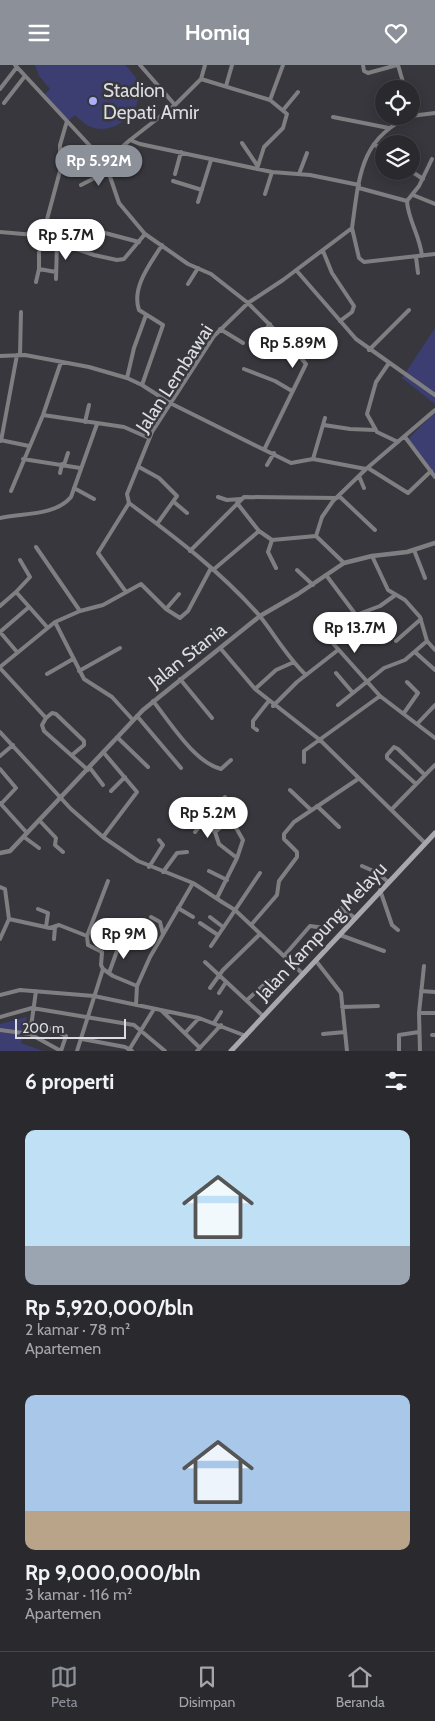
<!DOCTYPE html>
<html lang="id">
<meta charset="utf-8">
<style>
:root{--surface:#29292e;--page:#313136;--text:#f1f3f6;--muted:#a5a6aa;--line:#45454a;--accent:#8c9099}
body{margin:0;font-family:Cabin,sans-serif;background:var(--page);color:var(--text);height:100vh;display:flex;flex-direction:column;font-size:19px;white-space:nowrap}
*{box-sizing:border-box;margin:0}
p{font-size:16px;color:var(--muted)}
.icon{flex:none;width:28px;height:28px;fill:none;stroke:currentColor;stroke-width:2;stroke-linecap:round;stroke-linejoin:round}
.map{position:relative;height:986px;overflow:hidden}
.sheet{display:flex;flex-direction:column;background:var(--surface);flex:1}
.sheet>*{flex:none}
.tools{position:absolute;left:375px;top:15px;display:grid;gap:10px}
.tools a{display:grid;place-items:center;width:45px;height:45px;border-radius:50%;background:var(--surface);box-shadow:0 2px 12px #0003,0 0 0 1px var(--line);font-size:25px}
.scale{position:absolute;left:15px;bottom:12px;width:111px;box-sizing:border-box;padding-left:5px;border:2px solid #dcdde0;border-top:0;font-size:14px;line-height:18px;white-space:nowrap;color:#dcdde0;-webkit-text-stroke:4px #37373d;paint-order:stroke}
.price{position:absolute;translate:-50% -42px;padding:0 11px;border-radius:18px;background:#fff;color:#222;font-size:16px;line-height:32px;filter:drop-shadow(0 1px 2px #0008)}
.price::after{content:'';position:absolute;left:50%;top:30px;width:15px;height:11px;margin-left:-8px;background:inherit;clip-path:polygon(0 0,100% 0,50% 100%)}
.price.active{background:var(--accent);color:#fff}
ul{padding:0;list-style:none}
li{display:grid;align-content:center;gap:10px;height:265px;padding:0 25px}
li span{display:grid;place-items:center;height:155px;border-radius:10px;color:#555}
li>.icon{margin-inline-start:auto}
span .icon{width:90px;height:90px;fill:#fffc;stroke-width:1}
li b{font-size:21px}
h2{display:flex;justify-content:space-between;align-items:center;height:60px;padding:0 25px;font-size:21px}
header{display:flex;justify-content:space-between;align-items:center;height:65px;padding:0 25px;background:var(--accent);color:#fff;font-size:22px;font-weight:700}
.tab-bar{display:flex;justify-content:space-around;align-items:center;height:70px;border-top:1px solid var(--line);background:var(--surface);font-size:14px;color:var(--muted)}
.tab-bar a{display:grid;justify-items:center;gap:2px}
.tab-bar .active{color:var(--accent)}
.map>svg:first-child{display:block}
.green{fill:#3c3d71}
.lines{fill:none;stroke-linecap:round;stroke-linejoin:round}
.minor{stroke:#7f7f82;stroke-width:4}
.tertiary{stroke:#7f7f82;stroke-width:4.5}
.secondary{stroke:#a7a7ac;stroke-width:5}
.poi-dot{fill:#abaffb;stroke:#37373d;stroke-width:2}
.labels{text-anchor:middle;stroke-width:5;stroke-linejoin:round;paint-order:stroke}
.poi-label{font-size:19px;fill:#dcdde0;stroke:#37373d;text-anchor:start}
.street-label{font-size:19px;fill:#dcdde0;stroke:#37373d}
</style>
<header><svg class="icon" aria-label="menu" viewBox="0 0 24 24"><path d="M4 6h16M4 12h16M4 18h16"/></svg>Homiq<svg class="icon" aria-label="heart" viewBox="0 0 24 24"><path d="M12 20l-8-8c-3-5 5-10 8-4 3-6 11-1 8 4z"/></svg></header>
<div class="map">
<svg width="435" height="986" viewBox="0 0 435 986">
<rect width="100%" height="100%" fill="#37373d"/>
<path class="green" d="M35,0H125C131,6 138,13 139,23C142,46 117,69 94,63C86,61 81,56 75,50L68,56L44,30L50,24L39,11Z
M435,263V339L402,313Z
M435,347V410L408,374Z
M27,952L21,978L43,986H0V959Z"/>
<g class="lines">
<path class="minor" d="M15,0L105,97L130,75L140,79L272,107L310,110L359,120
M363,0L364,6L368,8L397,0
M398,0L405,24
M201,14L270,35L287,49L283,63L264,82L257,104
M226,21L232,0
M0,24L17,2
M270,35L283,0
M4,38L25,11
M175,40L201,14L205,0
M411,43L414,51
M284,44L298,27
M411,51L435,48
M333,52L389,63
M130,75L175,40L140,0
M242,78L257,100
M374,79L384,86
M105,97L119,138L145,169L188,199L211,209L248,238L293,283L306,299L265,383
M411,106L423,114
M175,109L181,87
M299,109L307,88
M173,116L202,125
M81,120L108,106
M359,123L407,136L419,121L432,94
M265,129L272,107
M413,130L435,139
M407,136C408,155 420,171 422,191
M198,137L211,95
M71,159L139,177
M352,163L359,193L364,197L435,189
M0,167L35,170L94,190L117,195L124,194L145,169
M42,173L60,106V80L67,56
M323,186L332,208L354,241L352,247L340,256
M39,187V204L56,207
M416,192L418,208
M296,205L356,274L435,330
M56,214L57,178
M36,217L39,204
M188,219L198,203
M220,264L243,278
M254,279L270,259
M369,285L409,245
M20,290L21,247
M0,291L25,290L89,302L127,313L142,320L170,338L291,398L313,394L366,404
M389,298L376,317L367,349L377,367L398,377
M244,304L275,316L292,326
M127,313L134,283L146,250
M142,320L163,260L139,245C131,222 151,198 162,180
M43,350L124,362L149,373
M85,357L89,340
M324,360L350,364L375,365
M405,372L435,412
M0,375L29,381
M1,376L17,290
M23,394L80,403
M313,394L325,353
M64,400L68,388
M267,400L274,388
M139,402L159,413L177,431L157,459
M368,403L408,428L431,406
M60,408L62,399
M359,411L364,423
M74,423L94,434
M11,426L43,350L61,297
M339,431L375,465
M218,432L227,435L241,434
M174,437L187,448
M237,438L259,466L272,475L316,471
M0,453C23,448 55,451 71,432L97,359
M272,475L268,487L276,503
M36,482L80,546
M414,485L425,513
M190,486L244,432L337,433
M372,491L388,525L405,535L420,552L427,576L435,585
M20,495L30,512L16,527L47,562
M344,498L316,471L322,452L333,436L366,404L435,345
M213,505L259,466
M297,505L313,520
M326,510L356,550L380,541L394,531
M126,527L98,488L129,438
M0,541L16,527
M166,544L179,529
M55,557L80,546L103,540L141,519L166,544L180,553L188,546L211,503
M0,567L29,542
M0,567L17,587
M330,575L380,631L435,673
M396,576L421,554
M221,584L255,624L320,675L425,778
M416,588L435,605
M0,602L55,557L84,614L112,632L133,655
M0,603L46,653L42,660L44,666L88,705
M79,606L120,583
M336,608L353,628
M47,609L73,594
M306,610C287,592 275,570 259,550C221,507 175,472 129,438L127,429L152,367L214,271L248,238L283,215L352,163C359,114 359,73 411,51
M180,614L212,653
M255,624L276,605L294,597
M153,636C170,657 194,697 221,704L231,695
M338,640L384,603L405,595L427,576
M273,641L297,617L338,585
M404,648L418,628L407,617
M137,651L181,703
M46,653L52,648L56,649L84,676V680L72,690
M418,658L435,640
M257,665L253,662V656L268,637
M0,667L71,744L103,772L138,796L193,818L222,837L235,845L303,909
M118,673L148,702
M0,691L13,680
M304,697V686L380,631
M90,703L103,720
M0,704L16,723L1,739
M416,719L387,693V690L394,682L398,684L425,710
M290,725L311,745
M111,726L125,712
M0,738L27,768
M176,739L215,767
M317,741L339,762
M392,744L435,700
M39,755L56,773L55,780L63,787
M202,756L225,732
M195,767L203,757
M24,772L39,783
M103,772L137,727L104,688
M362,801L378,808L388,817
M149,802L163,780L159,775
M209,806L227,815
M163,807L177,788L187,787
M0,822L5,824L9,854L0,874
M380,825L392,860L398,865
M217,833L237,793L243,775L231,754L215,767L219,779L237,793
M178,843L193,852
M38,844L48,848L46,862
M151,852L160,857L163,869
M210,852L223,862
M9,854L50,863L59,860L87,871L88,880L102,887L101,900L103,904L77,986
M200,858L218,870
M251,860L277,830L279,816L297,792V787L284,774V769L294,757L358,714
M340,870L384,886
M87,871L108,816
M54,874L55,862
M211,881L260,808
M284,891L310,861L325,863L341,843L355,853
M316,896L341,928L347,986
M205,897L263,951
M103,904L113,911L137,921
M109,908L121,875
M210,923L223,905L260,869
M421,926L435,927
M219,928L226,917
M0,930L20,925L94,931L199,953L246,971
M247,935L268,916
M136,940L137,921L150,892L193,818
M342,942L378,941
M162,946L200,983
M419,948L424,901
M0,952L32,943L134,960L165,986
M214,958L221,947
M43,960L66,971L61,986
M0,965L30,969L61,986
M185,968L199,953
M30,969L36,926
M323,969L345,967
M432,970H435
M82,974L125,982L132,986
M129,985L154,944
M197,986L221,960
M399,986V970L419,967
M420,986L419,948H435"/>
<path class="tertiary" d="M0,788L10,786L143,645L260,551L298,529L344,498L372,491L407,487L435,478"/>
<path class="secondary" d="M231,986L435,768"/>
</g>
<circle class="poi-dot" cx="93" cy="36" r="5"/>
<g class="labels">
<g class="poi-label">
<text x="103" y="32">Stadion<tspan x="103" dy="22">Depati Amir</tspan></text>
</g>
<g class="street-label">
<text transform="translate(174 313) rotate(-57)" y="7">Jalan Lembawai</text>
<text transform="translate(187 590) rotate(-38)" y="7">Jalan Stania</text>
<text transform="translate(321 866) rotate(-47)" y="7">Jalan Kampung Melayu</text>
</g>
</g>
</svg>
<div class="tools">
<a><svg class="icon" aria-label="locate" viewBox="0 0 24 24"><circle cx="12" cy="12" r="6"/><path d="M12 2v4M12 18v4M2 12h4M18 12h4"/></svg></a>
<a><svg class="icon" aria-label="layers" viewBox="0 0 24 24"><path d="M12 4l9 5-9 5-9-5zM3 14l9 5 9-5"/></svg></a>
</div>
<div class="scale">200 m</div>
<b class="price active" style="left:99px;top:122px">Rp 5.92M</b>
<b class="price" style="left:66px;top:196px">Rp 5.7M</b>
<b class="price" style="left:293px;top:304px">Rp 5.89M</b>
<b class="price" style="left:355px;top:589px">Rp 13.7M</b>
<b class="price" style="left:208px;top:774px">Rp 5.2M</b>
<b class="price" style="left:124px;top:895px">Rp 9M</b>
</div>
<section class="sheet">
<h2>6 properti<svg class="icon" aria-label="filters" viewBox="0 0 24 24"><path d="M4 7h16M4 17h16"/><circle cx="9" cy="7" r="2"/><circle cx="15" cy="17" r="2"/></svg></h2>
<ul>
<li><span style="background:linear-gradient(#bfe0f5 75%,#9aa5b1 0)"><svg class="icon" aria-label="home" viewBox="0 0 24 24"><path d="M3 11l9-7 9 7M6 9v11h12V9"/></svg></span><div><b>Rp 5,920,000/bln</b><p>2 kamar · 78 m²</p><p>Apartemen</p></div></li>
<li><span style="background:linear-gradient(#a9c7e8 75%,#b9a48a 0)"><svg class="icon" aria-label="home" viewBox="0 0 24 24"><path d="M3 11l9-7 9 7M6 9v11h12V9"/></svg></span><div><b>Rp 9,000,000/bln</b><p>3 kamar · 116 m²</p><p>Apartemen</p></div></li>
</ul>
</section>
<nav class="tab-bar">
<a class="active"><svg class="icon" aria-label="map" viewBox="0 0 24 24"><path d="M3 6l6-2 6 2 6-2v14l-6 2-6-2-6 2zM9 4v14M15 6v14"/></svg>Peta</a>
<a><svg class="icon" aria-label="saved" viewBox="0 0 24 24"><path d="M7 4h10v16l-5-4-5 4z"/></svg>Disimpan</a>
<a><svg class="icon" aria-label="home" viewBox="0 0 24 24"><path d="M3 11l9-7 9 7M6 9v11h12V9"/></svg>Beranda</a>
</nav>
